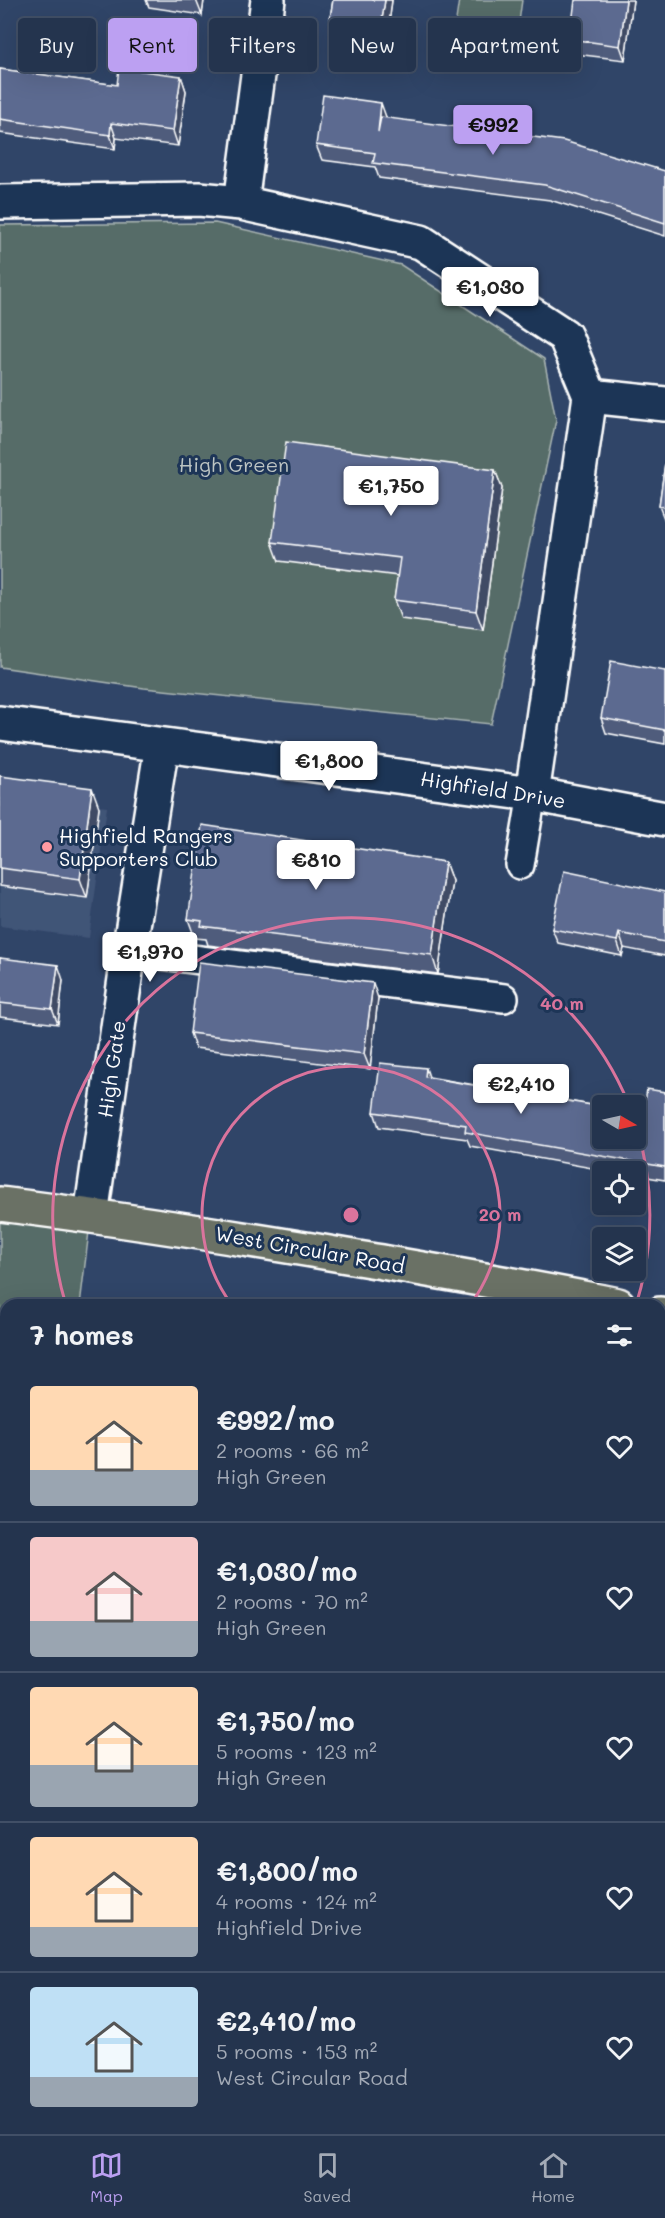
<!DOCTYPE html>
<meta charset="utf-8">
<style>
:root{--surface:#24344e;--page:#303f58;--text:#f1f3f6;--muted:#a3aab6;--line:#414f66;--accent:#bca0f2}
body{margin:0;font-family:Mali,sans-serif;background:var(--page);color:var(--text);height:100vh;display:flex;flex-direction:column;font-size:22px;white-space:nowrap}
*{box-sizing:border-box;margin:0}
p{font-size:20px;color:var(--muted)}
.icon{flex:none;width:33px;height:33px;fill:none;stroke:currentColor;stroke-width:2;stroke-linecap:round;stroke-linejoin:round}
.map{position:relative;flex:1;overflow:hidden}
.details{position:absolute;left:0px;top:1299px;width:666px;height:836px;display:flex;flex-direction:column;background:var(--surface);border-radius:18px 18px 0 0;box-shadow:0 6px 24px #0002,0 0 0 2px var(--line)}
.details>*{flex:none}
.guide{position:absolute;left:18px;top:18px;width:630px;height:54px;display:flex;gap:12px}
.needle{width:39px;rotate:99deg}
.controls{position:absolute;left:592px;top:1095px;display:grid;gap:12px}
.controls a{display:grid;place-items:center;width:54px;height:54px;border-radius:6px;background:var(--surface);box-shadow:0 6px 24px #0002,0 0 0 2px var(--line);font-size:30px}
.price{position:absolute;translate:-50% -51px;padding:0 14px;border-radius:6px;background:#fff;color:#222;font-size:20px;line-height:39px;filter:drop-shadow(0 2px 3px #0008)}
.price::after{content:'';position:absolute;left:50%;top:36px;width:18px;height:14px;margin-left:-9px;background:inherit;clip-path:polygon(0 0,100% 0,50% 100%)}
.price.current{background:var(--accent);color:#111}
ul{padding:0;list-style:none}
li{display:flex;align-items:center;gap:18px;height:150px;padding:0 30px}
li+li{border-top:2px solid var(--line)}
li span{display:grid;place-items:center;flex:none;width:168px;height:120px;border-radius:6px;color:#555}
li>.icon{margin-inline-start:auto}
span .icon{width:72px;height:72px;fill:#fffc;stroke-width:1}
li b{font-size:26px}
h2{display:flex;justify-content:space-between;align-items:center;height:72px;padding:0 30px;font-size:26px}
.tag{padding:0 21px;border-radius:6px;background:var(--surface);box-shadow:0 6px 24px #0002,0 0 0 2px var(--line);font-size:21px;line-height:54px}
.tag.current{background:var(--accent);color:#111}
.tab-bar{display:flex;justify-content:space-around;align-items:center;height:84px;border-top:2px solid var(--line);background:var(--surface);font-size:16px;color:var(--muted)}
.tab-bar a{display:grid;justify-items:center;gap:3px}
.tab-bar .current{color:var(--accent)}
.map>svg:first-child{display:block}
.built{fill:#415477}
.green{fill:#576c68;stroke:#abb6b4;stroke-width:1.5}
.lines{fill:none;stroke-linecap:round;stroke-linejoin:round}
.lane-casing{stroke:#fff;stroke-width:32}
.street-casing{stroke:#fff;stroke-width:38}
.highway-casing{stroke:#fff;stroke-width:38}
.lane{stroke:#1d3557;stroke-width:27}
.street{stroke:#1d3557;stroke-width:33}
.highway{stroke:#6a7165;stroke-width:33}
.wall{fill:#4f5c7c;stroke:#fff;stroke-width:1.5}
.shaded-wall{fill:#404b65;stroke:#fff;stroke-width:1.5}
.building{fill:#5c6b90;stroke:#fff;stroke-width:1.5}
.ring{fill:none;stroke:#da749d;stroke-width:3}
.poi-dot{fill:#ff9aa2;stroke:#1d3557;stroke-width:2}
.labels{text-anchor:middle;stroke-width:6;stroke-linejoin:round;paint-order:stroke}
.park-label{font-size:20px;fill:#bcc4c3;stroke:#1d3557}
.street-label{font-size:20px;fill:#fff;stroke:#1d3557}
.poi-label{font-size:20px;fill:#fff;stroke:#1d3557;text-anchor:start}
.centre{fill:#da749d;stroke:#1d3557;stroke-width:3}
.ring-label{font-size:18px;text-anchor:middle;font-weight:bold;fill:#da749d;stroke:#1d3557;stroke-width:6;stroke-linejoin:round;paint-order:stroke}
</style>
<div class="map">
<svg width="665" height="2134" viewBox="0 0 665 2134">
<rect width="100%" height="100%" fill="#304568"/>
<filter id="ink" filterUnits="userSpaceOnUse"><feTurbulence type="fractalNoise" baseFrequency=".0167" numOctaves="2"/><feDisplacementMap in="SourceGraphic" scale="12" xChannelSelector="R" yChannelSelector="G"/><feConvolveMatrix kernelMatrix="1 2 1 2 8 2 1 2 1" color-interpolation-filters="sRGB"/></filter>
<g filter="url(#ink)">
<path class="built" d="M0,793L107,807L89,938L0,926Z"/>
<path class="green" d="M459,0H522L517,36L532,38L529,54L452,47Z
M215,223L401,265L544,359L556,420L491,724L144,688L0,667V225Z
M0,1204L91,1215L80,1305H6V2128H660V1633H665V2134H0Z"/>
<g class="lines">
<g class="lane-casing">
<path id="lane" d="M520,865L532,794
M129,951L504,998"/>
</g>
<g class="street-casing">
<path id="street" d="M0,202L199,199L241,203L421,242L565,336L590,396L532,794
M241,203L268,0
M590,396L665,404
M0,723L532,794L665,819
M91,1215L129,951L162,745"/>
</g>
<g class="highway-casing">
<path id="highway" d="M0,1204C114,1218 228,1236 341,1255C434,1271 526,1286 618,1305
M660,1314L665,1315"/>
</g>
<use href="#lane" class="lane"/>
<use href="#street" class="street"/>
<use href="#highway" class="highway"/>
</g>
<path class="wall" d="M146,0H204L202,15L149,7Z
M333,0H392L387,40L336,33L330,18Z
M633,0L625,60L575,54L570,39Z
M0,69L117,85L181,76L186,91L178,146L116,138L115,149L0,133Z
M316,145L665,171V236L550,200L379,178L375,167L322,160Z
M665,463V521L659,506Z
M495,470L502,488L483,630L401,619L394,600L398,576L279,561L272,542Z
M665,671V744L606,733L601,718Z
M0,776L99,807L87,898L0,886Z
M445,862L452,881L438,974L208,945L206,939L195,938L188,919Z
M665,892V956L624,948L622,956L558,943L552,929Z
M0,958L63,980L58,1024L0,1017Z
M378,998L370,1069L195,1048L190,1033Z
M429,1077L643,1114L665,1092V1180L636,1175V1172H614L470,1146L467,1139L379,1127L374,1112Z
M660,1415L665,1416V1498L660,1497Z"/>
<path class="shaded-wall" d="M196,0H204L202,15Z
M385,0H392L387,40L381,26Z
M626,0H633L625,60L620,46Z
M181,76L186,91L178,146L173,131Z
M381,103L386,117L378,132Z
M111,123L116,138L115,149L110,135Z
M495,470L502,488L483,630L476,611Z
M92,788L99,807L87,898L80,879Z
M445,862L452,881L438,974L432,955Z
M619,933L624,948L622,956L617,941Z
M58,965L63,980L58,1024L52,1009Z
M373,983L378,998L370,1069L364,1054Z
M426,1068L431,1083L425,1077Z"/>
<path class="building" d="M333,0H385L381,26L330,18Z
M575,0H626L620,46L570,39Z
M119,68L181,76L173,131L111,123L110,135L0,119V69L117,85Z
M323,95L381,103L378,132L381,117L564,141L665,171V223L545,185L373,163L375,153L316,145Z
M286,442L495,470L476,611L394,600L400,558L272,542Z
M665,463V507L659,506Z
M611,661L665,671V730L601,718Z
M0,776L92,788L80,879L0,868Z
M202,825L445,862L432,955L201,926L202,921L188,919Z
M564,871L665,892V942L619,933L617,941L552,929Z
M0,958L58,965L52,1009L0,1003Z
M199,962L373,983L364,1054L190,1033Z
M380,1063L426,1068L425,1077L603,1107V1138H636V1113L643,1114L647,1089L665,1092V1167L465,1132L466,1125L374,1112Z
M660,1415L665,1416V1485L660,1484Z"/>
</g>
<g class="ring">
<path d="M232 1305A149 149 0 1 1 470 1305"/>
<path d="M66 1305A299 299 0 0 1 629 1105M636 1125A299 299 0 0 1 636 1305"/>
</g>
<circle class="poi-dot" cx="47" cy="847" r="6"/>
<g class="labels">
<g class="park-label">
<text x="234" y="472">High Green</text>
</g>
<g class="street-label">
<text transform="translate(493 790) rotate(9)" y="7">Highfield Drive</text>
<text transform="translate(112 1069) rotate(-82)" y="7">High Gate</text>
<text transform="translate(310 1250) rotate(10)" y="7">West Circular Road</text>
</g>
<g class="poi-label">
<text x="59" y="843">Highfield Rangers<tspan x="59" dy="23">Supporters Club</tspan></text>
</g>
</g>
<circle cx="351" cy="1215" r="9" class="centre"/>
<g class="ring-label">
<text x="562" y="1010">40 m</text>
<text x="500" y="1221">20 m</text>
</g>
</svg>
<div class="controls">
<a><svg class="needle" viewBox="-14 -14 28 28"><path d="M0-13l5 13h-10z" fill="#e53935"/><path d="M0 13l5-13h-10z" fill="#a3aab6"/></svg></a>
<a><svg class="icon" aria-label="locate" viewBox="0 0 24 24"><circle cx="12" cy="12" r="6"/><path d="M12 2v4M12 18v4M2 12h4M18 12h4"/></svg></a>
<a><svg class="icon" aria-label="layers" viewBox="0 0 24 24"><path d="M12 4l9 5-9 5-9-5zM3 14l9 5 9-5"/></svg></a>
</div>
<b class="price current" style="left:493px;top:156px">€992</b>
<b class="price" style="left:490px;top:318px">€1,030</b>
<b class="price" style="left:391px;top:517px">€1,750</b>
<b class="price" style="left:329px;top:792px">€1,800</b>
<b class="price" style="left:316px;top:891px">€810</b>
<b class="price" style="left:150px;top:983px">€1,970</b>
<b class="price" style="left:521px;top:1115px">€2,410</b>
<div class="guide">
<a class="tag">Buy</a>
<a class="tag current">Rent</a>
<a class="tag">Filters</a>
<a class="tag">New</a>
<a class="tag">Apartment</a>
</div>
<section class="details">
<h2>7 homes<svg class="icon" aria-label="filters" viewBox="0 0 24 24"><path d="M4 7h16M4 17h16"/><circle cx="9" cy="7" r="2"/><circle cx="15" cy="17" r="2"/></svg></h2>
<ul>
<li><span style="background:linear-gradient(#ffd9b3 70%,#9aa5b1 0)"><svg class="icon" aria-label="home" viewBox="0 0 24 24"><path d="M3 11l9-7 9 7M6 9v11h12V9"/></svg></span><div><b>€992/mo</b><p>2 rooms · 66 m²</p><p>High Green</p></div><svg class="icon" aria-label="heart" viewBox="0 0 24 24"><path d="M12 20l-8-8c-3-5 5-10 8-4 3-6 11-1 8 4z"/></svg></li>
<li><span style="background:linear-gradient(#f6c9c9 70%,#9aa5b1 0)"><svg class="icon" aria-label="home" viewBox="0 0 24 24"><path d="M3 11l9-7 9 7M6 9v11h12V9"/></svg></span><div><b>€1,030/mo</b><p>2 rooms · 70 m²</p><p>High Green</p></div><svg class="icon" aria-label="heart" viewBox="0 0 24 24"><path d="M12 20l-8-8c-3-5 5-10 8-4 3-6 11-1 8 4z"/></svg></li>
<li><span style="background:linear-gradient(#ffd9b3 65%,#9aa5b1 0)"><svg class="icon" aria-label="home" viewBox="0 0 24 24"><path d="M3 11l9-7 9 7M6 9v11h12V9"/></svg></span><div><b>€1,750/mo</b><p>5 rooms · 123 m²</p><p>High Green</p></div><svg class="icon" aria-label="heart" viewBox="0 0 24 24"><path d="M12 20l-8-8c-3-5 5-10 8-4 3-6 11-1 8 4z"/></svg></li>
<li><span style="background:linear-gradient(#ffd9b3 75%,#9aa5b1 0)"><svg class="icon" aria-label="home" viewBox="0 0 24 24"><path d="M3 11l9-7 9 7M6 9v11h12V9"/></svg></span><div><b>€1,800/mo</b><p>4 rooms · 124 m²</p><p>Highfield Drive</p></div><svg class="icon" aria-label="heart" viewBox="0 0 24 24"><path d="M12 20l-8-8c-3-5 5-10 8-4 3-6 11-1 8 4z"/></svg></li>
<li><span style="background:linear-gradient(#bfe0f5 75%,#9aa5b1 0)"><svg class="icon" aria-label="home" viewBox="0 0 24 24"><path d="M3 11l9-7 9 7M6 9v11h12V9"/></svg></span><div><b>€2,410/mo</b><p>5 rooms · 153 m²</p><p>West Circular Road</p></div><svg class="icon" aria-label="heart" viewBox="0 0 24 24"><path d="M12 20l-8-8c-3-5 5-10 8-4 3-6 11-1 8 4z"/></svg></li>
</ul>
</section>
</div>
<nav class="tab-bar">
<a class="current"><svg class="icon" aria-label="map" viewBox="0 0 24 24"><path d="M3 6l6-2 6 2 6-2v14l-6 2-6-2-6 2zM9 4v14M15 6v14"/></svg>Map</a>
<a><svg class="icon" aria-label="saved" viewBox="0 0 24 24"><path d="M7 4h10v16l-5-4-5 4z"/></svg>Saved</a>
<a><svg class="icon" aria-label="home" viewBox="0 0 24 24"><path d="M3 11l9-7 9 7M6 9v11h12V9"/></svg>Home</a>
</nav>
